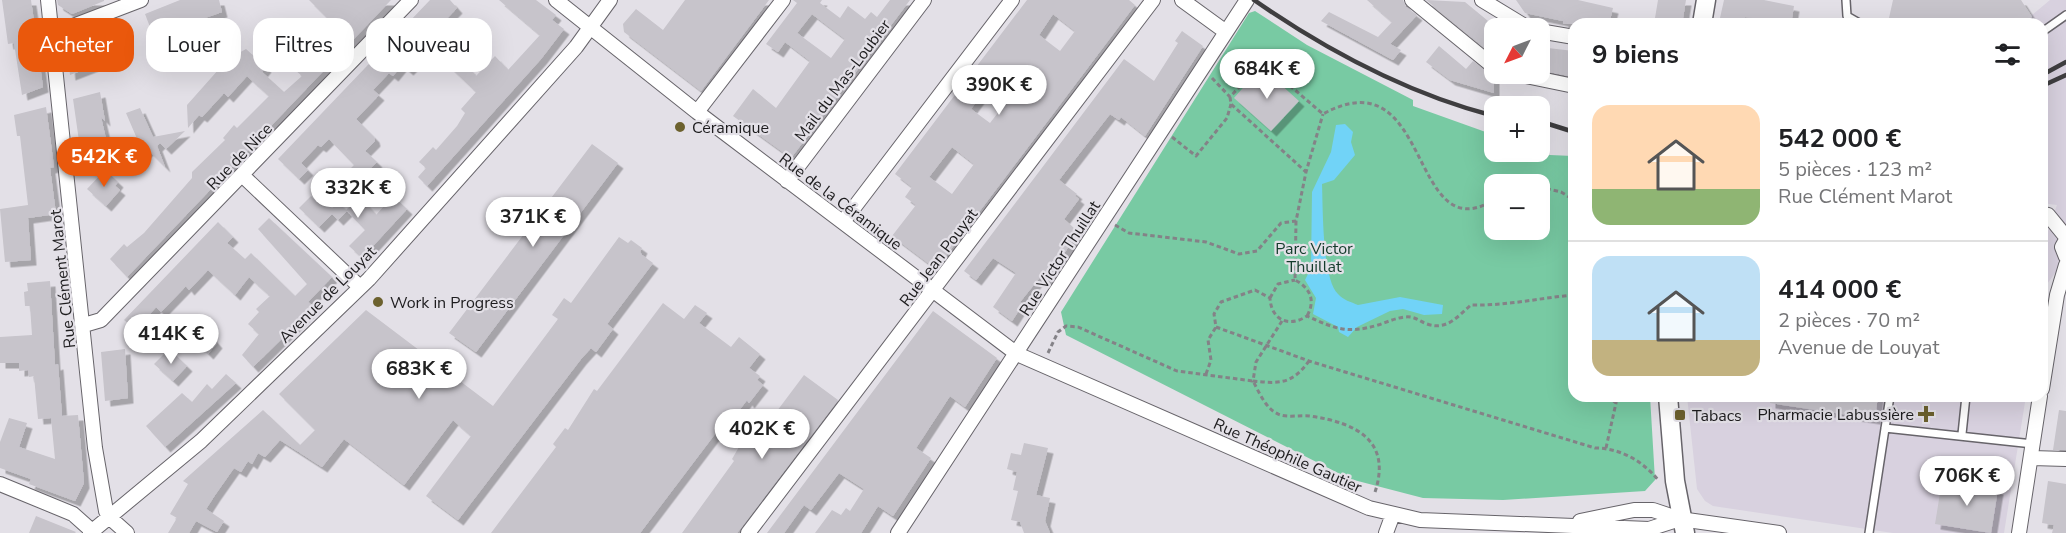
<!DOCTYPE html>
<html lang="fr">
<meta charset="utf-8">
<style>
:root{--surface:#fff;--page:#f2f2f2;--text:#202124;--muted:#757577;--line:#e0e0e0;--accent:#ea580c}
body{margin:0;font-family:"Nunito Sans",sans-serif;background:var(--page);color:var(--text);height:100vh;display:flex;flex-direction:column;font-size:22px;white-space:nowrap}
*{box-sizing:border-box;margin:0}
p{font-size:20px;color:var(--muted)}
.icon{flex:none;width:33px;height:33px;fill:none;stroke:currentColor;stroke-width:2;stroke-linecap:round;stroke-linejoin:round}
.map{position:relative;flex:1;overflow:hidden}
.panel{position:absolute;left:1568px;top:18px;width:480px;height:384px;display:flex;flex-direction:column;background:var(--surface);border-radius:18px;box-shadow:0 6px 24px #0002}
.panel>*{flex:none}
.guide{position:absolute;left:18px;top:18px;width:570px;height:54px;display:flex;gap:12px}
.needle{width:39px;rotate:228deg}
.tools{position:absolute;left:1484px;top:18px;display:grid;gap:12px}
.tools a{display:grid;place-items:center;width:66px;height:66px;border-radius:12px;background:var(--surface);box-shadow:0 6px 24px #0002;font-size:30px}
.price{position:absolute;translate:-50% -51px;padding:0 14px;border-radius:21px;background:#fff;color:#222;font-size:20px;line-height:39px;filter:drop-shadow(0 2px 3px #0008)}
.price::after{content:'';position:absolute;left:50%;top:36px;width:18px;height:14px;margin-left:-9px;background:inherit;clip-path:polygon(0 0,100% 0,50% 100%)}
.price.active{background:var(--accent);color:#fff}
ul{padding:0;list-style:none}
li{display:flex;align-items:center;gap:18px;height:150px;padding:0 24px}
li+li{border-top:2px solid var(--line)}
li span{display:grid;place-items:center;flex:none;width:168px;height:120px;border-radius:18px;color:#555}
li>.icon{margin-inline-start:auto}
span .icon{width:72px;height:72px;fill:#fffc;stroke-width:1}
li b{font-size:26px}
h2{display:flex;justify-content:space-between;align-items:center;height:72px;padding:0 24px;font-size:26px}
.pill{padding:0 21px;border-radius:18px;background:var(--surface);box-shadow:0 6px 24px #0002;font-size:21px;line-height:54px}
.pill.active{background:var(--accent);color:#fff}
.map>svg:first-child{display:block}
.built{fill:#d8d1df}
.green{fill:#78caa3;fill-rule:evenodd}
.water{fill:#71d3f7}
.building{fill:#c7c4cb;fill-rule:evenodd;filter:url(#shadow)}
.lines{fill:none;stroke-linecap:round;stroke-linejoin:round}
.lane-casing{stroke:#67646a;stroke-width:10}
.street-casing{stroke:#67646a;stroke-width:16}
.secondary-casing{stroke:#67646a;stroke-width:21}
.path{stroke:#848287;stroke-width:3;stroke-dasharray:4.5 3;stroke-linecap:butt}
.lane{stroke:#fff;stroke-width:7}
.street{stroke:#fff;stroke-width:14}
.secondary{stroke:#fff;stroke-width:18}
.rail{stroke:#3f3e40;stroke-width:4.5}
.poi-dot{fill:#6c612e;stroke:#e3e0e7;stroke-width:2}
.labels{text-anchor:middle;stroke-width:4.5;stroke-linejoin:round;paint-order:stroke}
.street-label{font-size:16px;fill:#1d1c1e;stroke:#e3e0e7}
.poi-label{font-size:16px;fill:#1d1c1e;stroke:#e3e0e7;text-anchor:start}
.park-label{font-size:16px;fill:#143b2b;stroke:#e3e0e7}
</style>
<div class="map">
<svg width="2066" height="533" viewBox="0 0 2066 533">
<defs>
<filter id="shadow"><feDropShadow dx="5.5" dy="5.5" stdDeviation="0" flood-color="#0004"/></filter>
</defs>
<rect width="100%" height="100%" fill="#e3e0e7"/>
<path class="built" d="M2050,0H2066V258L2042,291V230L2048,231L2057,205L2042,203V24H2021Z
M1687,396H2026L2004,533H1893L1713,506L1705,501L1697,489Z"/>
<path class="green" d="M1255,11L1307,45L1413,100V106L1494,135V152H1539L1550,155L1573,156L1574,396H1650L1655,480L1645,491L1503,500L1423,498L1350,479L1066,335L1061,312L1249,13ZM1494,184H1539V230H1494Z"/>
<path class="water" d="M218,34L226,53L218,56L210,38Z
M178,36L183,48L167,54L162,43Z
M1345,124L1353,132L1351,142L1355,155L1334,180L1322,184C1323,207 1322,279 1338,294C1343,300 1351,302 1358,305L1400,297L1443,305L1442,314L1424,315L1403,309L1390,311L1357,327L1348,337L1339,332L1338,327L1313,314L1316,298L1305,280L1311,268L1312,192L1331,152L1336,125Z"/>
<path class="building" d="M2,0H31L43,87L22,95L14,43L8,44Z
M57,0H104V1L72,14L58,5Z
M180,0H219L222,12L182,26L181,22L162,29L159,23L150,27L145,14Z
M309,0H391L127,277L110,259L124,244L127,247L144,233L192,178V172L225,140L223,138L234,125L237,128L269,96L247,76L228,97L224,93L202,117L199,115L188,128L187,105L219,69L217,65L246,49L266,67L262,72L284,92L302,76L295,70L336,27Z
M430,0H450L457,8L435,31L476,76L495,56L508,70L540,35L499,0H536L556,15L552,20L564,29L541,59L427,186L418,177L426,168L419,162L433,147L436,150L457,126L465,113L461,109L476,92L430,48L408,70L402,65L393,76L389,73L373,90L379,95L356,119L374,137L375,141L365,151L377,162L356,182L347,172L354,165L329,139L321,147L318,145L301,163L308,170L299,179L278,159Z
M685,0H769L701,91L624,32L623,24L636,9L663,30Z
M793,0H822L820,3L840,18L848,6L865,19L871,12L877,17L890,0H910L791,158L733,116L753,89L776,108L810,61L785,42L778,52L766,44L797,3ZM812,14L845,39L831,58L797,33Z
M1027,0H1129L1135,5L936,269L892,236L916,205L905,197L912,187L895,174ZM1053,14L1075,31L1060,51L1039,35ZM994,78L1014,92L990,123L971,109ZM952,147L974,164L952,194L929,177Z
M1367,0H1403L1406,7L1417,15L1390,44L1401,50L1393,60L1321,21L1329,12L1378,37L1392,22Z
M1426,0L1465,2L1494,26V55Z
M1516,0H1578L1613,8L1609,24H1563V21L1525,13Z
M1658,0H1686L1682,24H1654Z
M1724,0H1764L1794,6L1791,24L1745,17L1744,23L1720,18Z
M1893,0H2021L2032,17L2021,24H1918L1889,18Z
M114,27L122,47L102,55L93,35Z
M1182,31L1203,46L1145,136L1121,117L1119,120L1110,114L1059,180L1077,194L1075,196L1079,199L1064,219L1078,232L1047,280L1041,276L1020,302L1023,304L1012,321L993,307L1016,273L993,258L976,280L964,271L1124,59L1154,81L1178,43L1175,41Z
M91,36L96,65L70,75L68,54L74,44Z
M1439,46L1466,69L1473,61L1494,76V93L1450,80L1426,62Z
M1539,47L1574,51V77L1539,70Z
M1256,73L1262,79L1268,73L1299,101L1271,131L1234,98Z
M100,92L105,121L101,117L108,148L102,149L104,156L82,162L73,99Z
M46,107L54,167L50,168L56,214L28,218L31,260L5,262L0,209L28,205L20,136H17L14,115Z
M140,108L153,137L185,131L166,149L160,143L157,146L165,167L148,150L142,156L128,143L138,141L126,113Z
M592,144L618,163L476,352L449,333Z
M105,170L118,182L115,186L120,190L106,206L87,189Z
M311,196L317,202L321,198L332,208L338,202L346,210L360,197L376,215L393,196L407,209L362,258L349,246L365,230L347,211L338,220L332,214L319,227L299,208Z
M269,218L332,277L308,302L314,307L253,367L242,355L259,334L248,324L259,312L256,309L270,296L249,277L235,295L208,270L189,290L186,286L161,312L156,307L136,330L124,320L218,222L233,237L227,243L245,259L251,253L295,296L307,284L258,229Z
M619,237L628,243L631,240L642,248L640,252L642,255L653,263L607,324L613,329L596,352L591,348L581,359L458,520L426,496L471,436L453,420L404,485L344,439L322,467L280,440L265,457L258,453L252,464L248,461L241,472L234,468L215,495L206,509L224,521L217,532L196,521L189,533H168L177,518L170,514L188,484L183,481L263,410L300,445L315,430L279,394L366,310L493,406L558,319L552,315L564,298L571,303Z
M50,281L55,365L58,364L62,416L78,415L84,483L75,501L29,484L31,479L0,468V442L9,418L27,423L19,447L55,459L51,418L38,419L34,376L29,377L28,370L19,371V363H0V337L32,335L30,306H25L24,292L28,291L27,283Z
M663,303L684,319L695,305L707,313L699,323L731,347L739,337L760,354L749,368L760,376L757,380L763,385L749,403L747,400L722,433L718,430L640,533H491L556,447L553,444L565,428L568,430L594,389L597,391Z
M933,311L997,358L965,407L950,396L916,448L931,458L893,516L878,506L861,533H815L832,510L841,515L846,508L850,511L864,489L839,473L811,510L804,505L784,533H767Z
M206,330L217,343L208,354L196,342Z
M125,349L128,398L105,401L101,352Z
M169,349L187,366L173,381L154,364Z
M226,374L236,383L165,447L146,426L182,393L192,402L207,384L212,389Z
M804,375L838,400L737,533H682L734,461L732,459L739,447L722,433L759,428L762,430L765,427L779,425L771,419Z
M1770,396H1878L1875,419L1770,403Z
M2059,410L2066,411V450H2053Z
M1024,443L1048,448L1036,495L1050,498L1045,521L1050,533H1024L1020,522L1011,520L1018,491L1013,490L1017,472L1007,469L1011,453L1021,455Z
M1942,481L1998,489L1991,533L1935,524Z
M2048,481L2066,484V533H2052L2054,525L2042,523Z
M36,516L76,532L75,533H29Z"/>
<g class="lines">
<g class="lane-casing">
<path id="lane" d="M1846,0L1847,16L1861,24
M2042,32L2066,15
M1885,428L2033,444
M1962,434L1966,396
M1869,533L1890,396"/>
</g>
<g class="street-casing">
<path id="street" d="M48,0L95,448L106,511L109,517L127,533
M556,0L697,112L1017,354L1369,508L1420,520L1649,529L1680,519
M1182,0L1226,32
M1412,0L1494,67
M1482,0L1528,28
M1539,31L1574,37
M52,34L141,0
M1516,74L1574,86
M697,112L783,0
M243,176L360,287
M787,181L924,0
M2042,214L2048,215L2066,237
M843,222L1012,0
M2066,240L2062,247L2066,257
M84,325L101,320L411,0
M2042,389L2057,295L2066,265
M2031,458L2066,459
M0,484L73,514L92,531
M1580,521L1634,510H1653L1680,519L1779,533
M90,533L201,441L369,279L576,47L610,0
M748,533L1153,0
M898,533L1247,0
M1386,533L1393,514
M2019,533L2040,396"/>
</g>
<g class="secondary-casing">
<path id="secondary" d="M1702,24L1706,0
M1668,396L1675,481L1685,533"/>
</g>
<path class="path" d="M1212,78L1230,97L1255,70L1268,67L1323,114C1433,54 1408,252 1494,200
M1230,97L1231,104L1306,172
M1172,137L1196,156L1227,118L1231,104
M1539,187L1561,192L1574,200
M1296,221L1295,280C1310,288 1316,300 1307,316
M1115,225L1129,233L1206,242L1239,254L1257,251L1281,223L1296,221L1306,172L1323,114
M1574,295C1539,298 1506,306 1471,305C1458,316 1447,331 1427,324C1419,321 1415,316 1405,317C1396,318 1387,322 1378,325C1348,334 1335,329 1307,316C1289,328 1271,320 1270,298L1255,290L1221,302L1214,314L1216,327L1309,361L1595,448C1621,448 1644,462 1659,481
M1270,298L1278,284L1295,280
M1282,321L1256,362L1253,381C1280,384 1292,384 1309,361
M1574,329V345
M1048,353L1058,332L1066,326L1078,327L1177,371L1253,381C1259,392 1266,409 1278,414C1286,418 1300,415 1310,416C1358,423 1393,442 1374,495
M1206,374L1211,360L1208,340L1216,327
M1616,403L1617,396
M1606,448L1616,403L1607,396"/>
<use href="#lane" class="lane"/>
<use href="#street" class="street"/>
<use href="#secondary" class="secondary"/>
<path class="rail" d="M1254,0C1326,50 1409,94 1494,116
M2042,75L2066,62
M2042,86L2066,75
M1539,121L1574,132"/>
</g>
<g class="poi-dot">
<circle cx="680" cy="127" r="6"/>
<circle cx="378" cy="302" r="6"/>
<path d="M1923 405h6v6h6v6h-6v6h-6v-6h-6v-6h6z"/>
<rect x="1674" y="409" width="12" height="12" rx="3"/>
</g>
<g class="labels">
<g class="street-label">
<text transform="translate(842 80) rotate(-53)" y="6">Mail du Mas-Loubier</text>
<text transform="translate(239 156) rotate(-46)" y="6">Rue de Nice</text>
<text transform="translate(841 201) rotate(37)" y="6">Rue de la Céramique</text>
<text transform="translate(938 257) rotate(-53)" y="6">Rue Jean Pouyat</text>
<text transform="translate(1059 258) rotate(-57)" y="6">Rue Victor Thuillat</text>
<text transform="translate(62 279) rotate(-96)" y="6">Rue Clément Marot</text>
<text transform="translate(327 294) rotate(-45)" y="6">Avenue de Louyat</text>
<text transform="translate(1288 455) rotate(24)" y="6">Rue Théophile Gautier</text>
</g>
<g class="poi-label">
<text x="692" y="133">Céramique</text>
<text x="390" y="308">Work in Progress</text>
<text x="1914" y="420" text-anchor="end">Pharmacie Labussière</text>
<text x="1692" y="421">Tabacs</text>
</g>
<g class="park-label">
<text x="1314" y="254">Parc Victor<tspan x="1314" dy="18">Thuillat</tspan></text>
</g>
</g>
</svg>
<div class="tools">
<a><svg class="needle" viewBox="-14 -14 28 28"><path d="M0-13l5 13h-10z" fill="#e53935"/><path d="M0 13l5-13h-10z" fill="#757577"/></svg></a>
<a>+</a>
<a>−</a>
</div>
<b class="price" style="left:1267px;top:100px">684K €</b>
<b class="price" style="left:999px;top:116px">390K €</b>
<b class="price active" style="left:104px;top:188px">542K €</b>
<b class="price" style="left:358px;top:219px">332K €</b>
<b class="price" style="left:533px;top:248px">371K €</b>
<b class="price" style="left:171px;top:365px">414K €</b>
<b class="price" style="left:419px;top:400px">683K €</b>
<b class="price" style="left:762px;top:460px">402K €</b>
<b class="price" style="left:1967px;top:507px">706K €</b>
<div class="guide">
<a class="pill active">Acheter</a>
<a class="pill">Louer</a>
<a class="pill">Filtres</a>
<a class="pill">Nouveau</a>
</div>
<section class="panel">
<h2>9 biens<svg class="icon" aria-label="filters" viewBox="0 0 24 24"><path d="M4 7h16M4 17h16"/><circle cx="9" cy="7" r="2"/><circle cx="15" cy="17" r="2"/></svg></h2>
<ul>
<li><span style="background:linear-gradient(#ffd9b3 70%,#8fb573 0)"><svg class="icon" aria-label="home" viewBox="0 0 24 24"><path d="M3 11l9-7 9 7M6 9v11h12V9"/></svg></span><div><b>542 000 €</b><p>5 pièces · 123 m²</p><p>Rue Clément Marot</p></div></li>
<li><span style="background:linear-gradient(#bfe0f5 70%,#c2b280 0)"><svg class="icon" aria-label="home" viewBox="0 0 24 24"><path d="M3 11l9-7 9 7M6 9v11h12V9"/></svg></span><div><b>414 000 €</b><p>2 pièces · 70 m²</p><p>Avenue de Louyat</p></div></li>
</ul>
</section>
</div>
